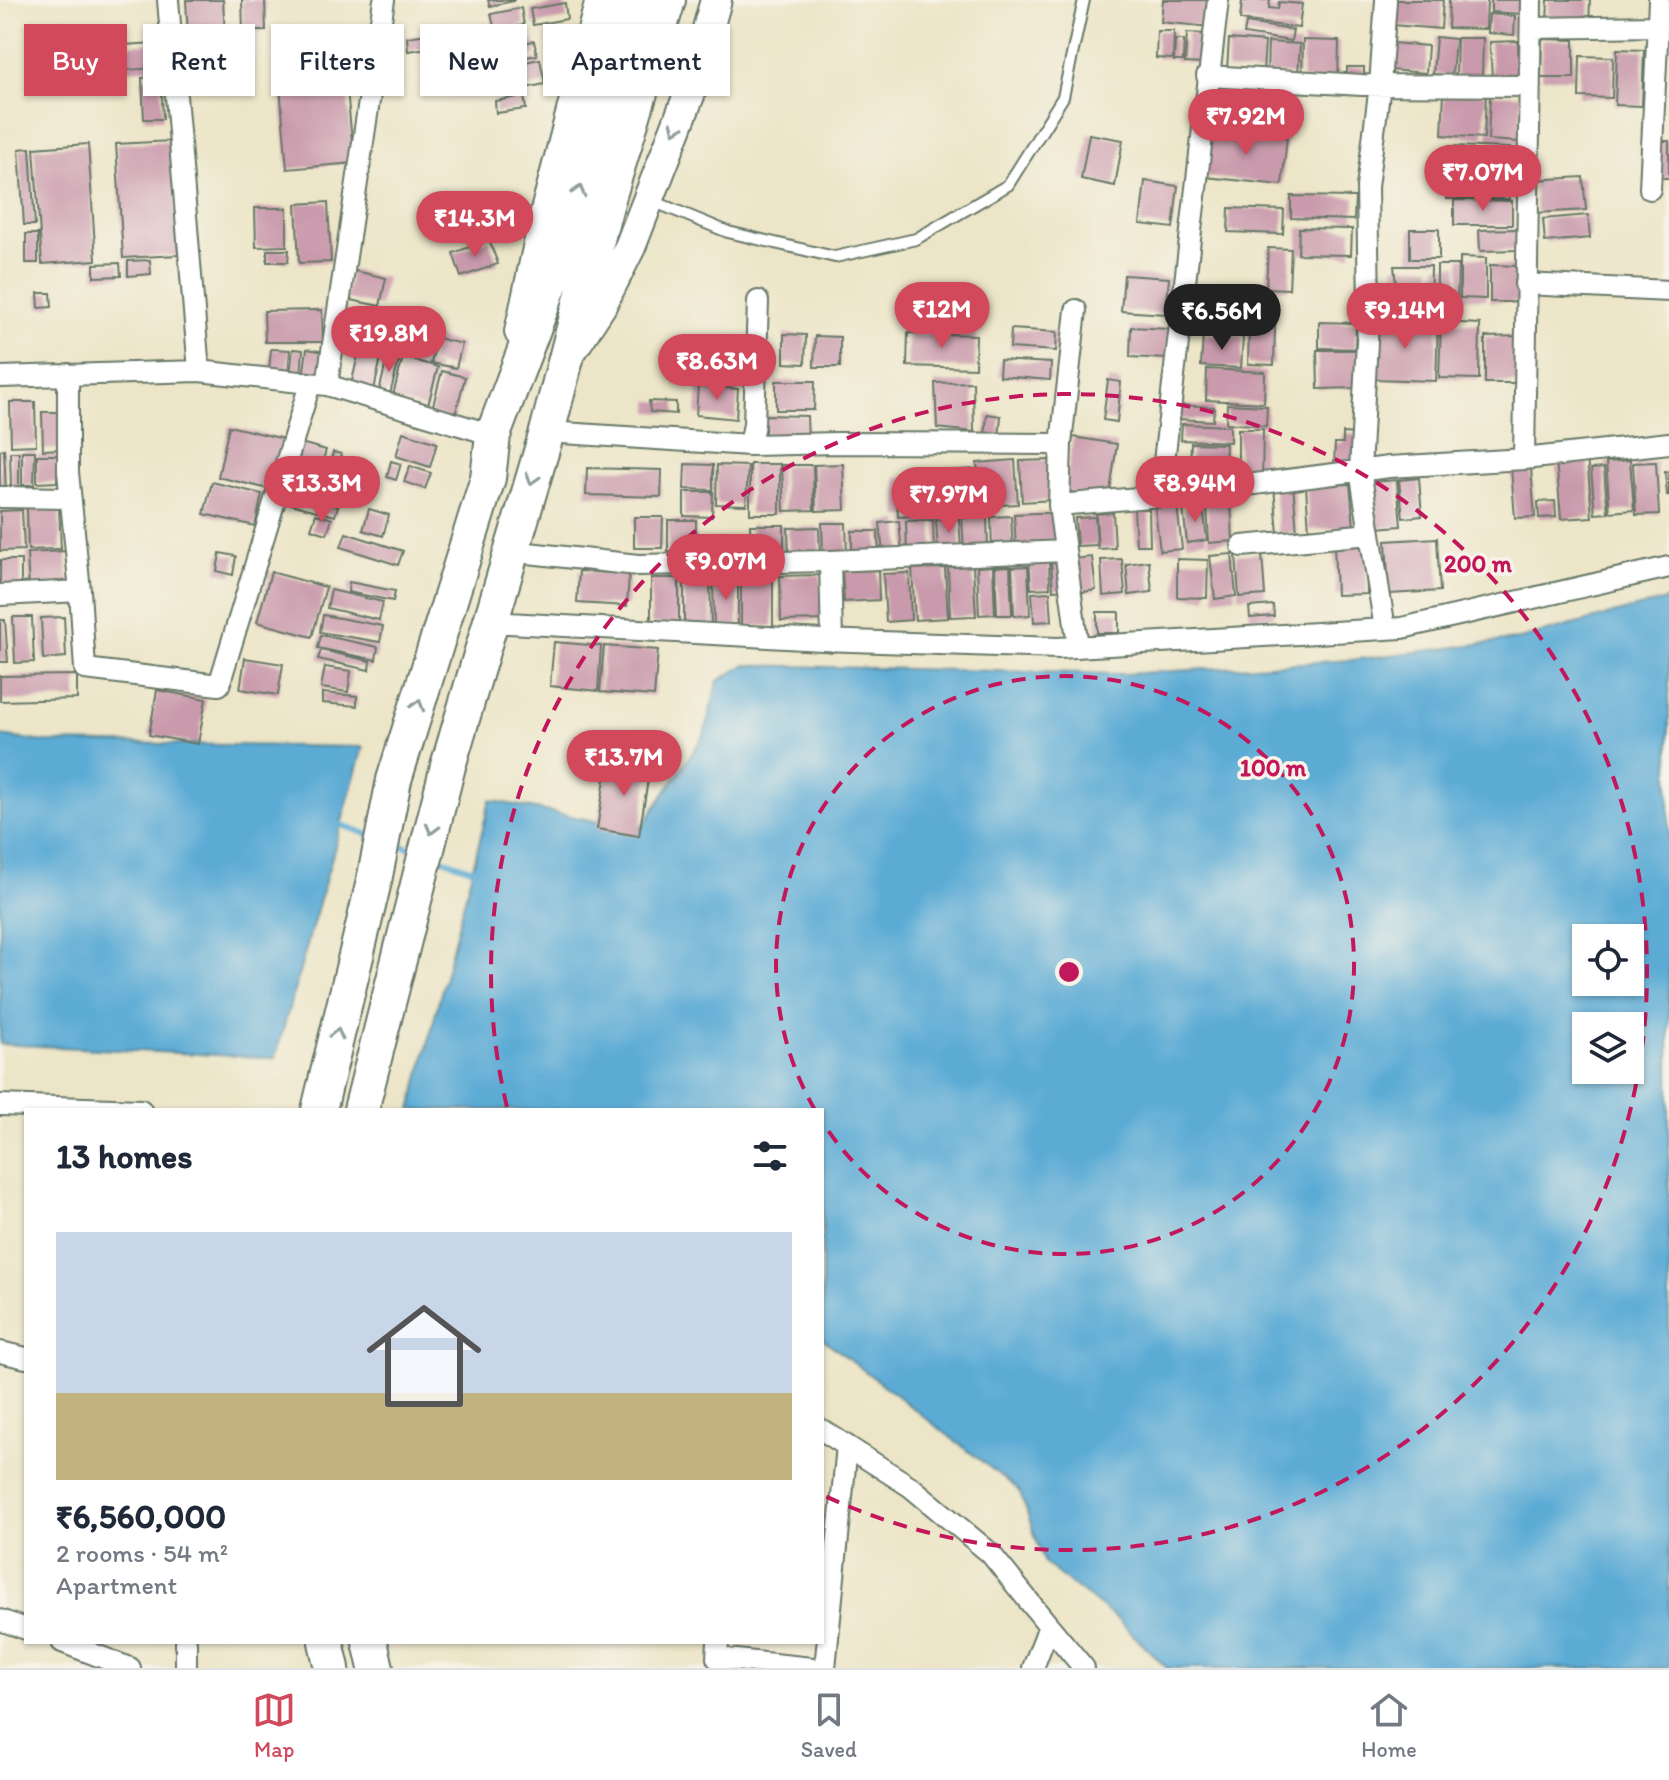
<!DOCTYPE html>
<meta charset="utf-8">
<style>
:root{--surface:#fff;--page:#f6f6f7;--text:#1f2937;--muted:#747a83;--line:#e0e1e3;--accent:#d1495b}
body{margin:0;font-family:Itim,sans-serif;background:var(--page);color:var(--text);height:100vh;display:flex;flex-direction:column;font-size:30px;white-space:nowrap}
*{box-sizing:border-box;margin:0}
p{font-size:26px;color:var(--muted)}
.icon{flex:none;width:44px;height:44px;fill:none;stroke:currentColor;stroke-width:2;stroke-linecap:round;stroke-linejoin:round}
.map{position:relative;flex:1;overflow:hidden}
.drawer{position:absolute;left:24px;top:1108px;width:800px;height:536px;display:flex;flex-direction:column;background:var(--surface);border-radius:0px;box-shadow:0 2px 6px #0004}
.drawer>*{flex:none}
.guide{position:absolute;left:24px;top:24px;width:800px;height:72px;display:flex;gap:16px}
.controls{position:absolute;left:1572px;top:924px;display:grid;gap:16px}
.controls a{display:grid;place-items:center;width:72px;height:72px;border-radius:0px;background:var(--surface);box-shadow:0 2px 6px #0004;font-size:40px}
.price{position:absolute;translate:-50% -68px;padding:0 18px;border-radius:28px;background:var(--accent);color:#fff;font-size:26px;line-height:52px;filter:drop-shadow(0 2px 4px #0008)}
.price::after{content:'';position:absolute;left:50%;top:48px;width:24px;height:18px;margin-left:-12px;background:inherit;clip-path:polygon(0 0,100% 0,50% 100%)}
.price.active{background:#222;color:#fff}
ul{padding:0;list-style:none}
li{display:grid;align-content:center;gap:16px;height:424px;padding:0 32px}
li span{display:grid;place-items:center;height:248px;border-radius:0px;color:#555}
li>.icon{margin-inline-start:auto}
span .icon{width:144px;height:144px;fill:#fffc;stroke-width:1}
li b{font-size:34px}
h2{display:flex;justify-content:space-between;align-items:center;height:96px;padding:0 32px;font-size:34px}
.chip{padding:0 28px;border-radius:0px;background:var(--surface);box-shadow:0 2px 6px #0004;font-size:28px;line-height:72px}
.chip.active{background:var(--accent);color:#fff}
.tab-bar{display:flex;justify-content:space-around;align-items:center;height:112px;border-top:2px solid var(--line);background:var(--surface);font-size:22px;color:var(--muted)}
.tab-bar a{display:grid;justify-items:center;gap:4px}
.tab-bar .active{color:var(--accent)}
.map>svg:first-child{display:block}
.water{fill:#5babd5;stroke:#3d7484;stroke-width:2;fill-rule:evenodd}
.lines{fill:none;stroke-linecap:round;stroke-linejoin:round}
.stream{stroke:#5babd5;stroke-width:6}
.building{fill:#c99aac}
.lane-casing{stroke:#677867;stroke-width:14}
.street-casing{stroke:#677867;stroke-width:24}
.primary-casing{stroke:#677867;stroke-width:34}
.highway-casing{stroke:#677867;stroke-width:38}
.lane{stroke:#fff;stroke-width:10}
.street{stroke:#fff;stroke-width:20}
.primary{stroke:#fff;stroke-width:30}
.highway{stroke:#fff;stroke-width:34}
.oneway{stroke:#8f9e9a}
.ring{fill:none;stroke:#c2185b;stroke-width:4;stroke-dasharray:14 10}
.centre{fill:#c2185b;stroke:#f7f3e8;stroke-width:4}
.ring-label{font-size:24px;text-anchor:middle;font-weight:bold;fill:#c2185b;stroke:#f7f3e8;stroke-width:7;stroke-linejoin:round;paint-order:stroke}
</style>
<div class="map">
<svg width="1669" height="1668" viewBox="0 0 1669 1668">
<rect width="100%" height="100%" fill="#f7f3e8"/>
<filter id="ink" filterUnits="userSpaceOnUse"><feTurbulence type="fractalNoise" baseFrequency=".0125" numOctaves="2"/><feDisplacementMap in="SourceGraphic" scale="16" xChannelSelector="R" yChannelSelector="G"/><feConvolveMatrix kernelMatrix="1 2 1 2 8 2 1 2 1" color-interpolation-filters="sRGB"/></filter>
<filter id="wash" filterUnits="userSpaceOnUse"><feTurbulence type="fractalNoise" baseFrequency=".006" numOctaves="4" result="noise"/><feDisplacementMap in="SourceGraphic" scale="32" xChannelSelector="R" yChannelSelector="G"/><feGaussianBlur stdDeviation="1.8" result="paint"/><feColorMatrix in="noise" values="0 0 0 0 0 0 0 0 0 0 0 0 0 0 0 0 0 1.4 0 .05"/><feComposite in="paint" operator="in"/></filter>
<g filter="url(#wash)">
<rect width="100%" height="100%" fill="#ece5c7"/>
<path class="water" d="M1669,599V1668H1167L1117,1619L1045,1564L1019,1490L822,1338V1110H411L490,800L640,830L704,735L718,681L745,665L1124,674L1351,660L1520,639ZM1586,938H1630V982H1586ZM1586,1026H1630V1070H1586Z
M0,736L45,742L363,747L275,1058L0,1044Z"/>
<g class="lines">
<path class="stream" d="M341,825L373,836
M392,842L415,850
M437,857L479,872"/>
</g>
<g id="blocks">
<path class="building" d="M186,0H223L225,34L188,36Z
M242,0H265L266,31H243Z
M488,0H514V1L490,6Z
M1163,0H1213L1210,27L1161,22Z
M1252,0H1270L1269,8L1278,9L1279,2L1302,4L1299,28L1240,20L1242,1Z
M1393,0H1443L1441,29L1392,25Z
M1449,0H1487L1486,29L1448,28Z
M1491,0H1523L1522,14L1491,12Z
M1548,0H1590L1589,25L1547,23Z
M565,3L567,19L533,25L530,9Z
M521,8L524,25L495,31L491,14Z
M1489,14L1515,16L1514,35L1488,33Z
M1246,23L1293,30L1291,41L1244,34Z
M473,27L475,41L408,51L407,37Z
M359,31H369L368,44L358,43Z
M1157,31H1174L1173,59L1156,58Z
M1187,33L1205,34L1203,64L1185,63Z
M1436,37L1455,39L1452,76L1433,74Z
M1457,38H1483L1482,77L1456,76Z
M1229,39L1265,42L1263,73L1227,70Z
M1542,39L1574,40V78H1541Z
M1175,40H1184L1183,61H1174Z
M1303,40L1339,41L1338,81L1302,80Z
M534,41L537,55L522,58L519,44Z
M1518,41L1519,78L1492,79L1490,42Z
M1268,42L1300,44L1298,75L1267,74Z
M156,43L158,68L125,70L123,45Z
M1392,43L1428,46L1426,73L1390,70Z
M1617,49L1644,50L1642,106L1615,105Z
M1580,56L1613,57L1612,98L1579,97Z
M344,57L354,163L287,169L278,62Z
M540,59L545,84L495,94L490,69Z
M1347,67H1364V81H1347Z
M161,77L163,119H144L142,78Z
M1444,92L1486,94L1484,138L1442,135Z
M1490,94L1521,95L1520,142L1488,140Z
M524,96L526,109L496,113L495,101Z
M1211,129L1287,137L1282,185L1206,177Z
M1089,134L1123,140L1115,186L1081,179Z
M172,141L178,255L123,258L116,144Z
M1659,141H1669V178H1658Z
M88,144L96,260L42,264L34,148Z
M1450,146L1512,148L1511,173L1450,171Z
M30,148L35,225H24L19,149Z
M1583,177L1586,210L1536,213L1534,180Z
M1447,180H1509V199H1447Z
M1145,181L1178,186L1173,228L1140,224Z
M1291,196L1355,197L1354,220L1291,218Z
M1454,200L1512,201V225H1454Z
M328,202L331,262L299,263L296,204Z
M255,208H287V246L256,247Z
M1229,208L1284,210L1283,234L1228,232Z
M490,209L496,225L475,233L469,217Z
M1588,215L1590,238L1545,242L1543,219Z
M467,218L471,226L454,233L451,225Z
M1299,228L1352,229L1351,255L1298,254Z
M1410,229H1439V259H1410Z
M1517,229V250L1480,251L1479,230Z
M26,234H38V263H26Z
M489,240L498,264L461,277L453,253Z
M1268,248L1291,249L1289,289L1266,288Z
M267,250H289L288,262H267Z
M1460,257L1486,258V299L1460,298Z
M150,260L151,274L128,276V261Z
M120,263L121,276L94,277V264Z
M1437,265H1458L1457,309H1437Z
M1490,265L1518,266V302H1490Z
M1394,266H1431L1430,314L1399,313Z
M351,270L386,278L380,306L346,299Z
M1124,275L1169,278L1166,314L1121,311Z
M38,293H51L52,307L39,308Z
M322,310L323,342H265L264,311Z
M1374,321L1438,324L1436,381L1373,379Z
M1319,322L1356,323L1355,349L1319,348Z
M1441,322L1480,324L1479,379L1439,378Z
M1249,325L1275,326L1274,365L1248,364Z
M1131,327L1169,329L1168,359L1130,357Z
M1011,329L1057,332L1056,351L1010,348Z
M908,333L976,335L975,368L907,366Z
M784,334L806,335L805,364L784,363Z
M1203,335L1243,337L1241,368L1201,366Z
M815,336L840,337V367H814Z
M1520,336V383H1485V337Z
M437,338L462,344L456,368L431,363Z
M722,346L755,348L753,385L720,384Z
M360,347L382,353L374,390L351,385Z
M271,349L290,350L288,372L269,371Z
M293,349L303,350L301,374L290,373Z
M307,349L325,352L321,378L303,376Z
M1317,350H1358L1359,388L1318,389Z
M388,354L400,357L390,394L379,392Z
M403,357L438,367L427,409L392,399Z
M1000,360L1051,363L1050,380L999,376Z
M1207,369L1265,372L1264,403L1206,400Z
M442,371L465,377L454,420L431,413Z
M1108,380L1121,382L1117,422L1103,420Z
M776,381H815L814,410H776Z
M973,382L974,432L937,428L935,383Z
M698,386L738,389L736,419L696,415Z
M649,401L676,402V414L650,412Z
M10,402H35L36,445L11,446Z
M1227,404L1267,406L1266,426L1226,423Z
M1179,405L1214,407L1213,421L1178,419Z
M42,412H61L62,449L43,450Z
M987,414L1001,416L999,438L985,437Z
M765,415L807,416L808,439L765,442Z
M1182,424L1230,426V442L1181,440Z
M229,426L284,439L273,490L218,477Z
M1238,429H1263L1262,481H1238Z
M403,432L437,443L430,467L396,456Z
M1343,433L1356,434L1354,467L1334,465L1335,443H1343Z
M1073,437L1117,444L1109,498L1065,491Z
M297,442L326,450L319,474L290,466Z
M1191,443L1226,444L1225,468H1190Z
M4,449L6,492H0V450Z
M22,451H35L34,485H22Z
M10,452H19V487H11Z
M333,452L341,454L336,476L328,474Z
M37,455H57V482L37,483Z
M1587,456L1592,517L1561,519L1556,458Z
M1015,460L1018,504L980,506L977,463Z
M1050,460L1052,500L1022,502L1020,461Z
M1630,460L1634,510L1610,512L1606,462Z
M391,461L401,464L396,480L387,477Z
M1656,462L1659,514L1636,515L1633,463Z
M685,464L713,465V490L684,489Z
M750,464H780V514H750Z
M843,464L845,510L816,511L814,465Z
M717,465L748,466L746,505L716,504Z
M782,465H813L814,510L784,511Z
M410,466L431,473L425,489L404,482Z
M587,468L662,470L661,497L586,495Z
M1531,468L1535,517L1515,518L1511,469Z
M1604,468L1608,513L1595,514L1591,469Z
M975,469L978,512L945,514L942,471Z
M1209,470L1233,471L1232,492H1209Z
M299,472L344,484L339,503L294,491Z
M1665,472H1669V495H1667Z
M940,474L943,514L898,517L896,477Z
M1419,478L1422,516L1403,518L1399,480Z
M1397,480L1401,526L1376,528L1372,482Z
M212,482L262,494L255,526L204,514Z
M1293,484L1297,532L1278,534L1274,486Z
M1350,484L1354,527L1309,530L1306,487Z
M684,492H713L712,517L684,516Z
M293,494L338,506L335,516L291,504Z
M1555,501L1556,517L1539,518L1538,502Z
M1231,502L1233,541L1209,543L1207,504Z
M1177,505L1182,549L1160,551L1155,508Z
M1203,506L1207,540L1187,543L1183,508Z
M59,507L61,549L28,550L27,508Z
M369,509L389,515L383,536L363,530Z
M1134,509H1149L1150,545H1136Z
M22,510L24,550L0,551V511Z
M1113,512L1115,548L1098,549L1096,514Z
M1036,513H1059L1061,546L1016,549L1014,514Z
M316,514L332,519L327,534L311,529Z
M1011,516L1013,549L992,550L991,517Z
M634,517H663L662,548H634Z
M987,517L988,549L964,550L962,518Z
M1095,517L1097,545L1077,546L1075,518Z
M959,518L961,550L938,551L936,520Z
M668,520H696V551H668Z
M933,520L934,552L907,553L906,521Z
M899,521L902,554L883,555L880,523Z
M822,523H846L847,556L823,557Z
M750,525H784V560H751Z
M819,527L820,558H789L788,528Z
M852,531H878L879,563H852Z
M346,533L403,551L398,565L341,547Z
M1437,538L1440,591L1389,594L1386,541Z
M706,539H744V550L706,551Z
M1366,541L1367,594L1336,595L1334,542Z
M67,551L68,587L29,589L27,553Z
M220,553L236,556L233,575L217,571Z
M1262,553L1265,595L1239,597L1236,555Z
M1232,554L1236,596L1215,599L1210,556Z
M1092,557L1096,590L1077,593L1073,559Z
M1049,559L1050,588L1031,589L1029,560Z
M1065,559L1068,589L1053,590L1051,560Z
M1122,559L1125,594L1103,596L1101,560Z
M1177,559L1208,560L1207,598L1177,597Z
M0,560H21V588H0Z
M1149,561L1152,592L1129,595L1126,564Z
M973,566L976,616L950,617L948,567Z
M993,566L995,614L979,615L977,567Z
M1010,566L1012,615H997L995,567Z
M1028,566L1030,615L1014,616L1012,567Z
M945,568L948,618L915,620L912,569Z
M878,570L879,600L844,602L842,571Z
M579,571L629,574L627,606L577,603Z
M271,572L326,587L312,637L257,622Z
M909,573L911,620L886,622L883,574Z
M821,575L822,620L781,621L780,576Z
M651,578H679V624H651Z
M741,578H773V626H741Z
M713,579H738V626H714Z
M684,580H710L711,625H684Z
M349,582L395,591L393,601L348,592Z
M331,590L383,602L379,620L327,608Z
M1050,592L1052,621L1034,622L1032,593Z
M1273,605L1274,616L1250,618L1249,607Z
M1097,612H1119V633H1097Z
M323,615L383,626L380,642L320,632Z
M13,617H32L34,662L15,663Z
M64,617L66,657L43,659L41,618Z
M0,620H5L8,662H0Z
M321,635L378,647L376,660L318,648Z
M554,642L601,646L598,691L550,686Z
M604,646L658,650L654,696L600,692Z
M321,650L370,661L369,670L318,659Z
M245,658L283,664L278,695L240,689Z
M325,667L351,671L348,692L321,688Z
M77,675V699L0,701V676Z
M157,690L206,699L198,744L149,735Z
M322,693L357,696V706L322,703Z
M608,760L650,767L639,836L597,829Z"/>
</g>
</g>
<g filter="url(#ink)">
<use href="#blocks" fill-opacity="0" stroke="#677867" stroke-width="2"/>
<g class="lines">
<g class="lane-casing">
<path id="lane" d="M650,200L728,232L835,257L916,239L1008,185L1063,97L1084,0"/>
</g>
<g class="street-casing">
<path id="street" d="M168,0L199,371
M1531,28L1658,26
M1207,76L1362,85L1530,86
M1650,189L1659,0
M1525,284L1669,291
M1076,310L1061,444L1059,505L1078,647
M68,374V472L80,591L85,669L219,685L310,384
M0,377L199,371L327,385L384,0
M327,385L493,435
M547,432L750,445L837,443L1061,444
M750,445L754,424L758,301
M1524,459L1531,0
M1160,496L1218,0
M0,497L70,498
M1059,505L1160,496L1389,467L1524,459L1669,443
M1242,546L1370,534
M510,551L638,565L830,561L832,641
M830,561L1065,551
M0,595L80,591
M489,622L822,640L1058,648L1402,628L1669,567
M1385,629L1360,470L1369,305L1367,187L1380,85L1386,0
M0,1105L141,1110
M0,1352L26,1358
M822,1430L911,1487L990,1553L1049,1626L1033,1668
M0,1620L26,1629
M1049,1626L1084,1668
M62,1642L130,1668
M718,1642L717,1658L812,1668
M186,1668V1642
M825,1668L847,1446"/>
</g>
<g class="primary-casing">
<path id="primary" d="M520,332L546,211L601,0
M573,348L601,305L630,247L691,90L716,0"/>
</g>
<g class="highway-casing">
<path id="highway" d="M319,1110L374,881L394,780L488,478L493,435L561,255L634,0
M361,1110L448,766L547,432L606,205L668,0
M326,1642L332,1668
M370,1642L376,1668"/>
</g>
<use href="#lane" class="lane"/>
<use href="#street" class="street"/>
<use href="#primary" class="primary"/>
<use href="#highway" class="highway"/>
</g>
<defs><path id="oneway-chevron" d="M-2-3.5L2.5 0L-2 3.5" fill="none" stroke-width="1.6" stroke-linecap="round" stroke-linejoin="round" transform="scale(2)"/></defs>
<g class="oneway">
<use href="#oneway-chevron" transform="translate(676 128) rotate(111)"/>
<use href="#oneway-chevron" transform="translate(579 191) rotate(-74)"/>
<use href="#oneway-chevron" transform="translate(532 479) rotate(107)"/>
<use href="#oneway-chevron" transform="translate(418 705) rotate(-73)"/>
<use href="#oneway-chevron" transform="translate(432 829) rotate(105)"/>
<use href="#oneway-chevron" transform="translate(337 1034) rotate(-77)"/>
</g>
</g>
<g class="ring">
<path d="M815 1110A289 289 0 1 1 823 1123"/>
<path d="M507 1107A578 578 0 1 1 825 1496"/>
</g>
<circle cx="1069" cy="972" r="12" class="centre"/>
<g class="ring-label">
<text x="1478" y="572">200 m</text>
<text x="1273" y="776">100 m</text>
</g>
</svg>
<div class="controls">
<a><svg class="icon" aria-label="locate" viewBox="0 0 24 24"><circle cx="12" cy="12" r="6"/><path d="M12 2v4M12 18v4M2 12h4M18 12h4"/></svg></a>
<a><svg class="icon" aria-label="layers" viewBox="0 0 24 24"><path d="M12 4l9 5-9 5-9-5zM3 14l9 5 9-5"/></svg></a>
</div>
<b class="price" style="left:1246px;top:157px">₹7.92M</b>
<b class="price" style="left:1483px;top:213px">₹7.07M</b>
<b class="price" style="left:475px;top:259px">₹14.3M</b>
<b class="price" style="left:942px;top:350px">₹12M</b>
<b class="price" style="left:1405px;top:351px">₹9.14M</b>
<b class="price active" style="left:1222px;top:352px">₹6.56M</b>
<b class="price" style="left:389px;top:374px">₹19.8M</b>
<b class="price" style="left:717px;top:402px">₹8.63M</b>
<b class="price" style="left:322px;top:524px">₹13.3M</b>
<b class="price" style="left:1195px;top:524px">₹8.94M</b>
<b class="price" style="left:949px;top:535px">₹7.97M</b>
<b class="price" style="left:726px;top:602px">₹9.07M</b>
<b class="price" style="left:624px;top:798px">₹13.7M</b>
<div class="guide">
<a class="chip active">Buy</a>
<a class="chip">Rent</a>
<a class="chip">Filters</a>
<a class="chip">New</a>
<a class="chip">Apartment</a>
</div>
<section class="drawer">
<h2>13 homes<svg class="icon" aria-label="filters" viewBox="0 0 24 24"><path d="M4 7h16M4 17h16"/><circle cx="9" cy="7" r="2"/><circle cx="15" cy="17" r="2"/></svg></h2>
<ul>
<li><span style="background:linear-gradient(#c9d6e8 65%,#c2b280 0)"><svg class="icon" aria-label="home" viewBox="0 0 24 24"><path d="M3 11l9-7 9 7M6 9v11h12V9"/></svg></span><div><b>₹6,560,000</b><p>2 rooms · 54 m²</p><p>Apartment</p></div></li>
</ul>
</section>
</div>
<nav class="tab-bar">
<a class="active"><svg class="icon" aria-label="map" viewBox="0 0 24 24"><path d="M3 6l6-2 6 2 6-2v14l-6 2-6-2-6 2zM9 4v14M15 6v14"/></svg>Map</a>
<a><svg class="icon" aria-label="saved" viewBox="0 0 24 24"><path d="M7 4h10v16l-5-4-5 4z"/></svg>Saved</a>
<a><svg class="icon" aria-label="home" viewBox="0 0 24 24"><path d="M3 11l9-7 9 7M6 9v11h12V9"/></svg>Home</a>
</nav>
